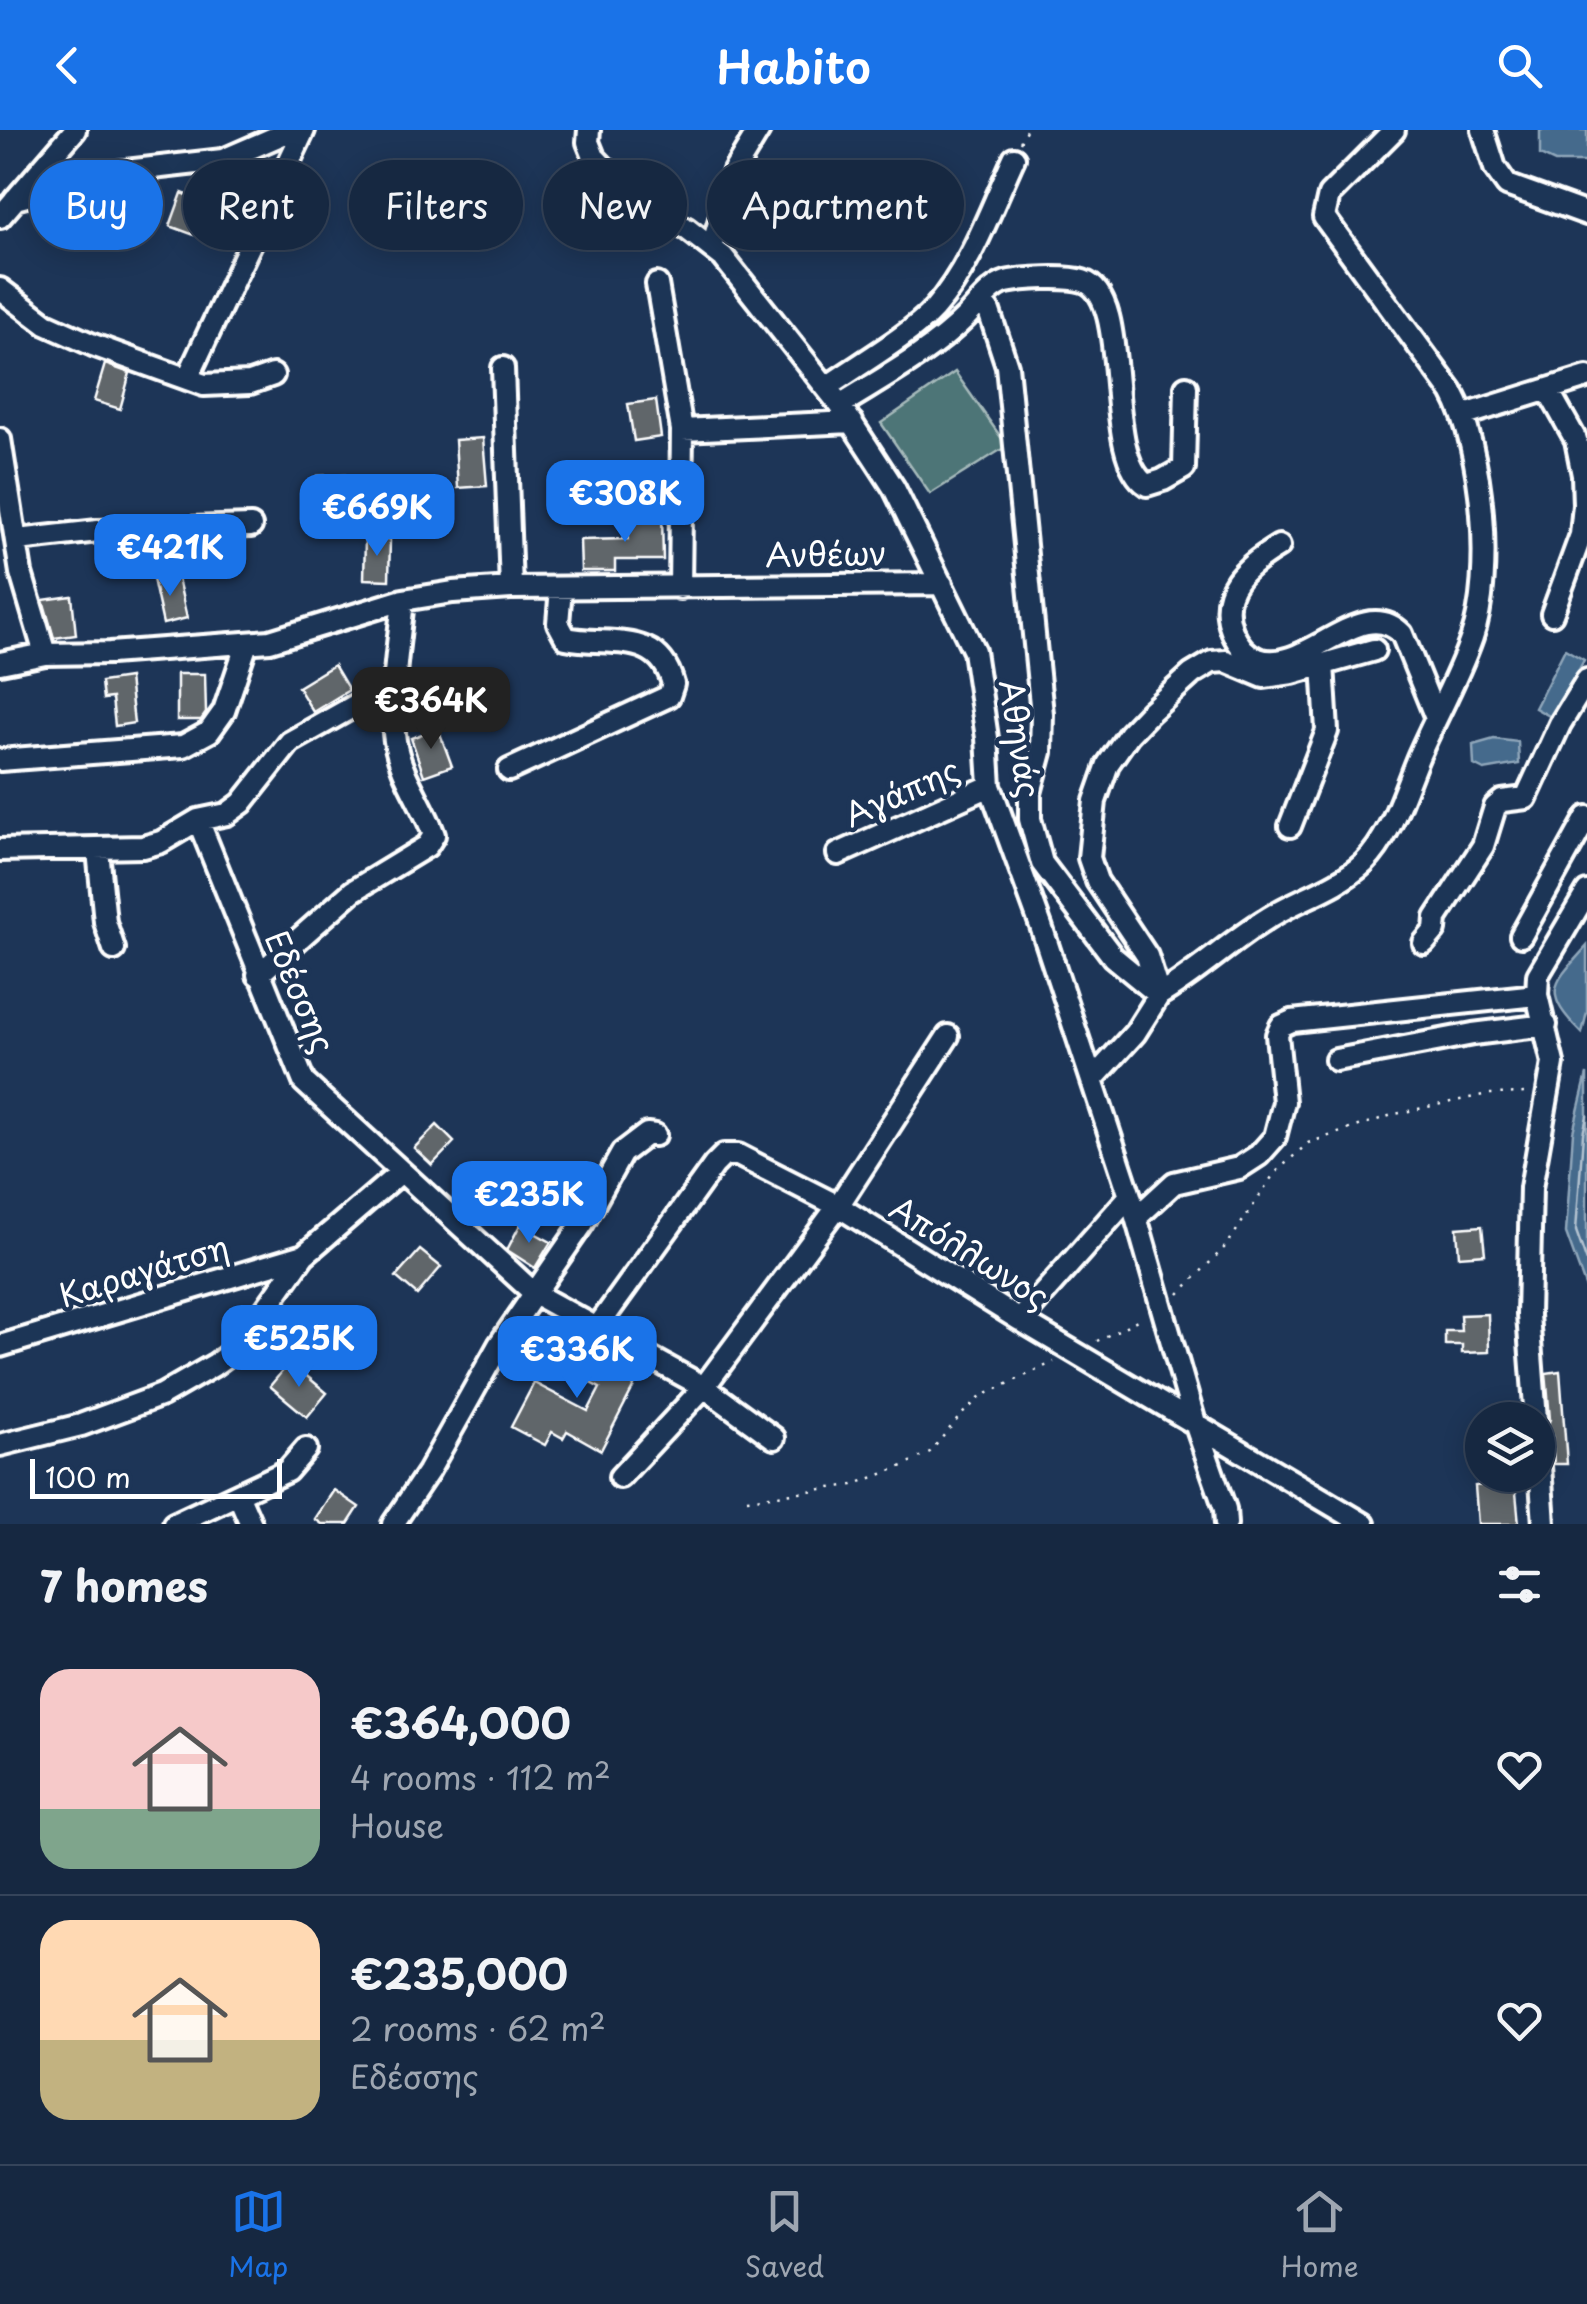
<!DOCTYPE html>
<meta charset="utf-8">
<style>
:root{--surface:#162841;--page:#23344c;--text:#f1f3f6;--muted:#9ea6b1;--line:#35445a;--accent:#1a73e8}
body{margin:0;font-family:"Playpen Sans",sans-serif;background:var(--page);color:var(--text);height:100vh;display:flex;flex-direction:column;font-size:38px;white-space:nowrap}
*{box-sizing:border-box;margin:0}
p{font-size:32px;color:var(--muted)}
.icon{flex:none;width:55px;height:55px;fill:none;stroke:currentColor;stroke-width:2;stroke-linecap:round;stroke-linejoin:round}
.map{position:relative;height:1394px;overflow:hidden}
.drawer{display:flex;flex-direction:column;background:var(--surface);flex:1}
.drawer>*{flex:none}
.banner{position:absolute;left:30px;top:30px;width:1000px;height:90px;display:flex;gap:20px}
.controls{position:absolute;left:1465px;top:1272px;display:grid;gap:20px}
.controls a{display:grid;place-items:center;width:90px;height:90px;border-radius:50%;background:var(--surface);box-shadow:0 5px 25px #0003,0 0 0 2px var(--line);font-size:50px}
.scale{position:absolute;left:30px;bottom:25px;width:252px;box-sizing:border-box;padding-left:10px;border:5px solid #fff;border-top:0;font-size:28px;line-height:35px;white-space:nowrap;color:#fff;-webkit-text-stroke:8px #1d3557;paint-order:stroke}
.price{position:absolute;translate:-50% -85px;padding:0 22px;border-radius:20px;background:var(--accent);color:#fff;font-size:32px;line-height:65px;filter:drop-shadow(0 2px 5px #0008)}
.price::after{content:'';position:absolute;left:50%;top:60px;width:30px;height:22px;margin-left:-15px;background:inherit;clip-path:polygon(0 0,100% 0,50% 100%)}
.price.current{background:#222;color:#fff}
ul{padding:0;list-style:none}
li{display:flex;align-items:center;gap:30px;height:250px;padding:0 40px}
li+li{border-top:2px solid var(--line)}
li span{display:grid;place-items:center;flex:none;width:280px;height:200px;border-radius:30px;color:#555}
li>.icon{margin-inline-start:auto}
span .icon{width:120px;height:120px;fill:#fffc;stroke-width:1}
li b{font-size:42px}
h2{display:flex;justify-content:space-between;align-items:center;height:120px;padding:0 40px;font-size:42px}
.chip{padding:0 35px;border-radius:45px;background:var(--surface);box-shadow:0 5px 25px #0003,0 0 0 2px var(--line);font-size:35px;line-height:90px}
.chip.current{background:var(--accent);color:#fff}
header{display:flex;justify-content:space-between;align-items:center;height:130px;padding:0 40px;background:var(--accent);color:#fff;font-size:45px;font-weight:600}
.dock{display:flex;justify-content:space-around;align-items:center;height:140px;border-top:2px solid var(--line);background:var(--surface);font-size:28px;color:var(--muted)}
.dock a{display:grid;justify-items:center;gap:5px}
.dock .current{color:var(--accent)}
.map>svg:first-child{display:block}
.green{fill:#4e7477;stroke:#a6babb;stroke-width:2.5}
.water{fill:#446a8c;stroke:#8fa6ba;stroke-width:2.5}
.lines{fill:none;stroke-linecap:round;stroke-linejoin:round}
.shore{stroke:#b4c3d1;stroke-width:2.5}
.building{fill:#60666b;stroke:#fff;stroke-width:2.5}
.minor-casing{stroke:#fff;stroke-width:28}
.path{stroke:#fff;stroke-width:2.5;stroke-dasharray:2.5 8;stroke-linecap:butt}
.minor{stroke:#1d3557;stroke-width:20}
.labels{text-anchor:middle;stroke-width:9;stroke-linejoin:round;paint-order:stroke}
.street-label{font-size:32px;fill:#fff;stroke:#1d3557}
</style>
<header><svg class="icon" aria-label="back" viewBox="0 0 24 24"><path d="M15 5l-7 7 7 7"/></svg>Habito<svg class="icon" aria-label="search" viewBox="0 0 24 24"><circle cx="10" cy="10" r="6"/><path d="M15 15l6 6"/></svg></header>
<div class="map">
<svg width="1587" height="1394" viewBox="0 0 1587 1394">
<rect width="100%" height="100%" fill="#1d3557"/>
<filter id="ink" filterUnits="userSpaceOnUse"><feTurbulence type="fractalNoise" baseFrequency=".01" numOctaves="2"/><feDisplacementMap in="SourceGraphic" scale="20" xChannelSelector="R" yChannelSelector="G"/><feConvolveMatrix kernelMatrix="1 2 1 2 8 2 1 2 1" color-interpolation-filters="sRGB"/></filter>
<g filter="url(#ink)">
<path class="green" d="M955,242L1007,316L930,364L881,293Z"/>
<path class="water" d="M1540,0H1587V32H1555L1540,25Z
M1565,519L1584,530L1553,588L1535,578Z
M1494,609L1518,612L1519,634L1484,640L1474,635L1473,615Z
M1587,816V882L1582,903C1541,862 1552,855 1587,816Z
M1587,944V1161L1566,1103L1573,1002Z"/>
<g class="lines">
<path class="shore" d="M1587,986L1583,1004L1576,1101L1587,1132"/>
</g>
<path class="building" d="M109,59L128,66L111,107L93,99Z
M182,63L206,72L194,105L170,96Z
M105,234L130,243L120,279L94,271Z
M656,270L661,307L634,311L628,274Z
M483,308L487,356L458,358L455,310Z
M345,345L347,387L319,388L317,346Z
M662,385L663,430H615V441H581L580,410L628,409V386Z
M365,409H390L389,450L364,449Z
M177,444L187,488L163,494L153,449Z
M72,466L76,505L54,508L43,470Z
M334,535L349,560L313,582L298,557Z
M177,544H205L206,583L201,590H177Z
M129,548L134,593L115,596L112,568L103,569L101,552Z
M438,598L452,636L424,646L411,608Z
M437,995L454,1012L432,1035L414,1018Z
M520,1095L551,1112L535,1138L507,1120Z
M1482,1096L1485,1124L1459,1126L1457,1098Z
M420,1120L441,1137L417,1165L396,1147Z
M1488,1184L1489,1222L1462,1223V1215H1445V1201H1461L1460,1185Z
M562,1209L638,1248L601,1320L567,1301L563,1308L552,1302L545,1315L511,1297L534,1253L588,1281L600,1258L550,1232Z
M290,1232L327,1263L307,1287L270,1256Z
M1560,1241L1567,1334H1554L1552,1306L1547,1297L1550,1289L1546,1243Z
M1515,1352L1519,1394H1478L1475,1356Z
M334,1360L359,1377L348,1394H322L315,1389Z"/>
<g class="lines">
<g class="minor-casing">
<path id="minor" d="M589,0L588,12L594,27L615,49L662,86L687,99L723,127L840,275L894,358L974,521L987,608L990,656L1041,796L1130,1066L1195,1293L1225,1379L1226,1394
M1483,0L1495,38L1507,55L1587,84
M15,69L117,42L223,30L292,0
M0,87L75,0
M712,117L734,41L759,0
M657,154L682,300L680,458
M0,159L46,194L93,215L204,255L250,253L273,245
M981,171L989,181L1007,236L1042,584L1041,622L1030,663V689L1042,733L1113,827L1159,865C1197,843 1228,813 1265,790C1296,769 1335,760 1364,733C1391,707 1404,660 1419,625C1436,586 1458,548 1472,507C1494,446 1483,318 1452,262L1324,87L1329,65L1394,0
M503,238L511,458
M187,249L304,0
M827,257C858,235 909,206 934,179C971,137 991,78 1014,28
M1548,260L1576,310L1583,345L1584,375L1581,405L1552,484
M840,275C883,248 930,223 966,187C978,175 990,157 1006,152C1023,148 1067,146 1083,151C1134,167 1100,326 1147,355L1163,350L1184,338L1186,257
M1465,285L1587,247
M682,300L852,292
M0,309L21,443L45,524
M18,410L98,401L251,396
M1279,416C1246,436 1216,460 1232,501C1237,513 1245,524 1258,529C1305,546 1362,462 1402,504L1436,588
M0,533L45,524L110,523L270,511L403,470L453,462L511,458L942,454
M0,630L183,616L209,602L224,581L247,513
M509,640L669,566L673,554C659,499 609,517 566,508L558,493L561,458
M198,690L304,952L535,1164L704,1257L774,1308
M1290,696L1327,601L1323,534
M0,720L143,717L161,712L198,690L227,684L242,673L290,612L397,552
M98,720L105,792L114,819
M838,724L990,656
M1521,806L1587,687
M1424,813L1435,800L1436,788L1483,716L1495,677L1502,671L1526,668L1560,594L1587,550
M258,845L353,761L427,716L434,705C423,673 400,645 395,611C389,571 399,512 403,470
M1336,930L1473,904L1546,895
M1092,950L1135,903L1159,865L1147,826L1097,751L1089,728L1095,671L1108,634L1129,604L1150,582L1192,544L1212,532L1226,531L1264,547L1292,543L1374,520
M1137,1087L1174,1053L1239,1038L1259,1025L1275,1007L1284,972L1277,905L1281,896L1292,891L1537,865
M1020,1190L1130,1066
M596,1199L714,1035L724,1025H738L838,1076L1020,1190L1364,1394
M0,1216L304,1125
M1536,1290L1528,1185L1531,1058L1553,933L1537,865L1538,845L1587,762
M1538,1307L1544,1394
M0,1315L81,1295L162,1265L214,1235L239,1217L304,1125L401,1042
M620,1347L704,1257L838,1076L948,906
M238,1364L251,1394
M174,1394L287,1341L306,1319
M393,1394L428,1342L499,1215L583,1093L622,1023L647,1004L655,1005"/>
</g>
<path class="path" d="M1020,12L1026,0
M1179,1164L1227,1115L1274,1044L1308,1013L1395,984L1488,964L1528,963
M1097,1211L1143,1187
M747,1369L853,1355L903,1336L930,1322L961,1285L982,1266L1054,1232"/>
<use href="#minor" class="minor"/>
</g>
</g>
<g class="labels">
<g class="street-label">
<text transform="translate(826 425) rotate(-1)" y="11">Ανθέων</text>
<text transform="translate(1019 609) rotate(81)" y="11">Αθηνάς</text>
<text transform="translate(902 663) rotate(-24)" y="11">Αγάπης</text>
<text transform="translate(299 862) rotate(67)" y="11">Εδέσσης</text>
<text transform="translate(969 1123) rotate(32)" y="11">Απόλλωνος</text>
<text transform="translate(144 1142) rotate(-17)" y="11">Καραγάτση</text>
</g>
</g>
</svg>
<div class="controls">
<a><svg class="icon" aria-label="layers" viewBox="0 0 24 24"><path d="M12 4l9 5-9 5-9-5zM3 14l9 5 9-5"/></svg></a>
</div>
<div class="scale">100 m</div>
<b class="price" style="left:625px;top:415px">€308K</b>
<b class="price" style="left:377px;top:429px">€669K</b>
<b class="price" style="left:170px;top:469px">€421K</b>
<b class="price current" style="left:431px;top:622px">€364K</b>
<b class="price" style="left:529px;top:1116px">€235K</b>
<b class="price" style="left:299px;top:1260px">€525K</b>
<b class="price" style="left:577px;top:1271px">€336K</b>
<div class="banner">
<a class="chip current">Buy</a>
<a class="chip">Rent</a>
<a class="chip">Filters</a>
<a class="chip">New</a>
<a class="chip">Apartment</a>
</div>
</div>
<section class="drawer">
<h2>7 homes<svg class="icon" aria-label="filters" viewBox="0 0 24 24"><path d="M4 7h16M4 17h16"/><circle cx="9" cy="7" r="2"/><circle cx="15" cy="17" r="2"/></svg></h2>
<ul>
<li><span style="background:linear-gradient(#f6c9c9 70%,#7fa58c 0)"><svg class="icon" aria-label="home" viewBox="0 0 24 24"><path d="M3 11l9-7 9 7M6 9v11h12V9"/></svg></span><div><b>€364,000</b><p>4 rooms · 112 m²</p><p>House</p></div><svg class="icon" aria-label="heart" viewBox="0 0 24 24"><path d="M12 20l-8-8c-3-5 5-10 8-4 3-6 11-1 8 4z"/></svg></li>
<li><span style="background:linear-gradient(#ffd9b3 60%,#c2b280 0)"><svg class="icon" aria-label="home" viewBox="0 0 24 24"><path d="M3 11l9-7 9 7M6 9v11h12V9"/></svg></span><div><b>€235,000</b><p>2 rooms · 62 m²</p><p>Εδέσσης</p></div><svg class="icon" aria-label="heart" viewBox="0 0 24 24"><path d="M12 20l-8-8c-3-5 5-10 8-4 3-6 11-1 8 4z"/></svg></li>
</ul>
</section>
<nav class="dock">
<a class="current"><svg class="icon" aria-label="map" viewBox="0 0 24 24"><path d="M3 6l6-2 6 2 6-2v14l-6 2-6-2-6 2zM9 4v14M15 6v14"/></svg>Map</a>
<a><svg class="icon" aria-label="saved" viewBox="0 0 24 24"><path d="M7 4h10v16l-5-4-5 4z"/></svg>Saved</a>
<a><svg class="icon" aria-label="home" viewBox="0 0 24 24"><path d="M3 11l9-7 9 7M6 9v11h12V9"/></svg>Home</a>
</nav>
